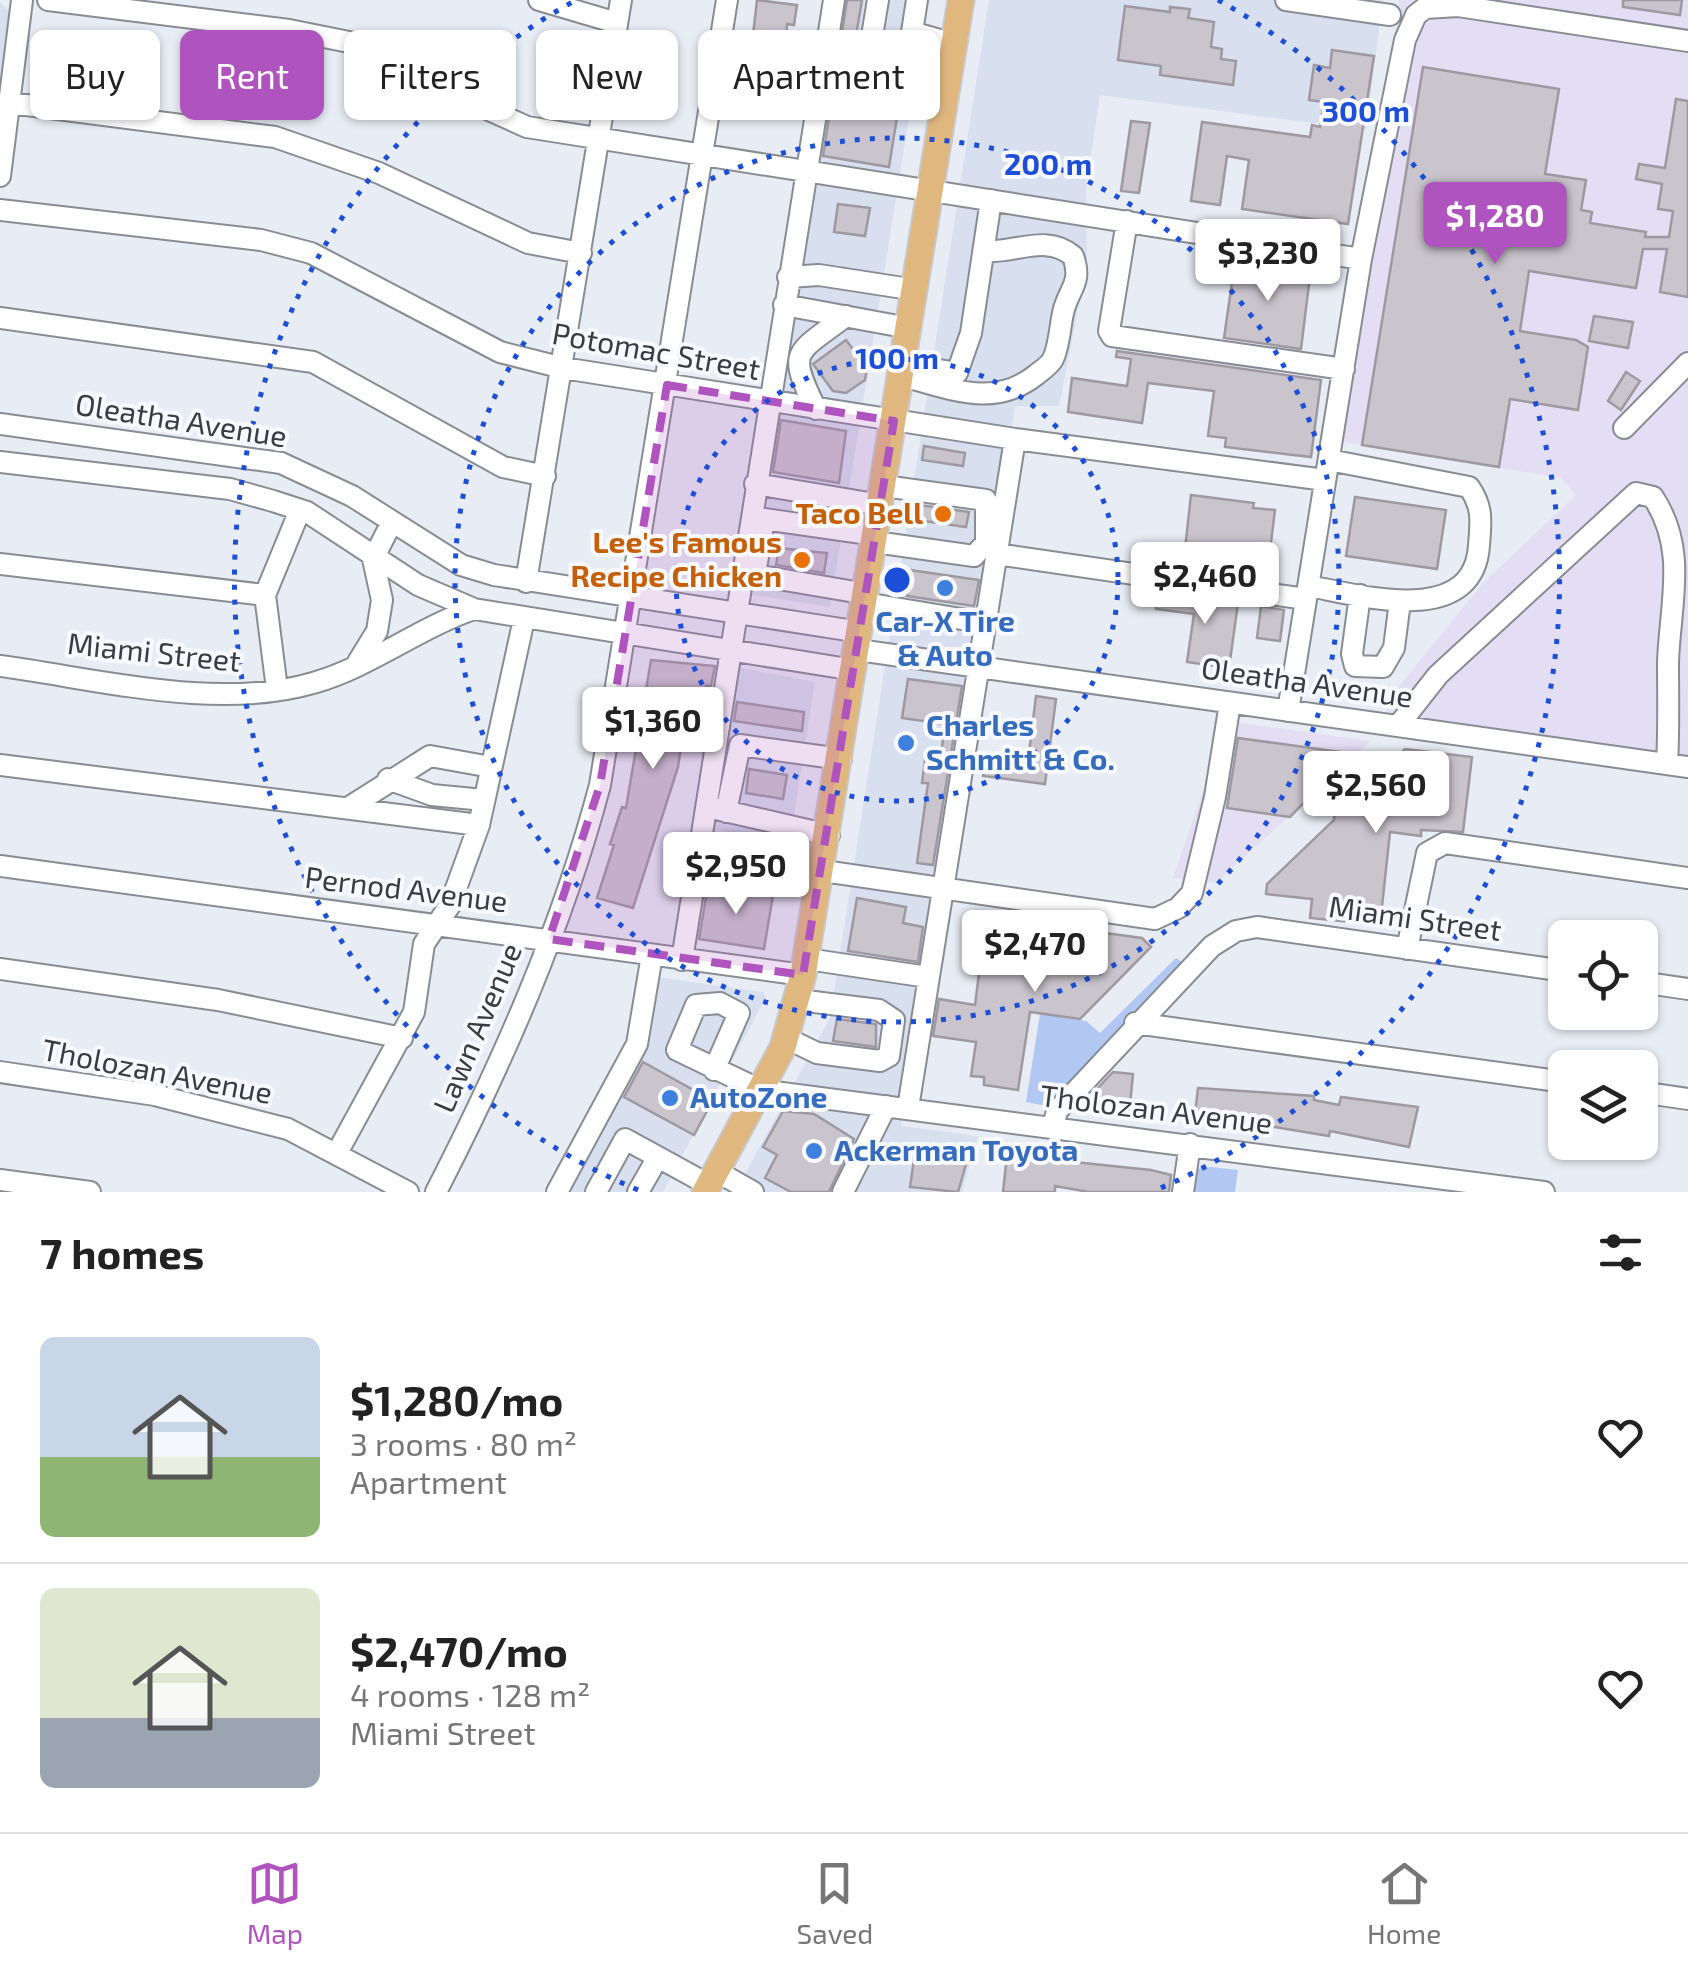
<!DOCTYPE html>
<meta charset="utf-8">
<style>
:root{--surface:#fff;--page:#f6f6f6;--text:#222;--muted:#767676;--line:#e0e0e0;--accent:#af54bf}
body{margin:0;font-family:"Exo 2",sans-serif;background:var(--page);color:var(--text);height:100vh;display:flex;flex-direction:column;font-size:38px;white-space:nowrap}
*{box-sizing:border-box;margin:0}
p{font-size:32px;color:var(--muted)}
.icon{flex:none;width:55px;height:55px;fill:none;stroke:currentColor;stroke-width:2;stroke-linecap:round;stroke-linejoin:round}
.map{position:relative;height:1192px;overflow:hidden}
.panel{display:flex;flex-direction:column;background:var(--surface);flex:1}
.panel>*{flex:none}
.banner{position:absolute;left:30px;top:30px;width:1000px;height:90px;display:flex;gap:20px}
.fabs{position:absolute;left:1548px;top:920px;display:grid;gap:20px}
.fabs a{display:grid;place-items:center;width:110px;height:110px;border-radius:15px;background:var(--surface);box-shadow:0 2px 8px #0004;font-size:50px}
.price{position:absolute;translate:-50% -85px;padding:0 22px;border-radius:10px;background:#fff;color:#222;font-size:32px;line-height:65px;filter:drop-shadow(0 2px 5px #0008)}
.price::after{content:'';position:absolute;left:50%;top:60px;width:30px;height:22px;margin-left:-15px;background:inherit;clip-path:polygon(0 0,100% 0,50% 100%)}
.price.active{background:var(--accent);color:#fff}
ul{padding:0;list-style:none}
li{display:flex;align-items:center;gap:30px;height:250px;padding:0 40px}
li+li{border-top:2px solid var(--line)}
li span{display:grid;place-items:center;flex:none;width:280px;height:200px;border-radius:15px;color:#555}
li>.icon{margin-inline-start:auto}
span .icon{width:120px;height:120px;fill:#fffc;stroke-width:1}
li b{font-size:42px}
h2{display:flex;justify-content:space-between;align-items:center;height:120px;padding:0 40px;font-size:42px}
.tag{padding:0 35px;border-radius:15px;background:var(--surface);box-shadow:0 2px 8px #0004;font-size:35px;line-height:90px}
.tag.active{background:var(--accent);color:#fff}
.dock{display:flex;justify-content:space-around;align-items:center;height:140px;border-top:2px solid var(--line);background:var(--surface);font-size:28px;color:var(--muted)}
.dock a{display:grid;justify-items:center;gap:5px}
.dock .active{color:var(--accent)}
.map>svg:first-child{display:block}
.built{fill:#d8dfee}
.industrial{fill:#e4def4}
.green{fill:#b2c7f2}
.building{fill:#cac5cd;stroke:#9e99a0;stroke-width:2.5}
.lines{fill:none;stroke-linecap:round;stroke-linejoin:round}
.minor-casing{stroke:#888c93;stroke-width:24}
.major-casing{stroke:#c8c8c9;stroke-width:29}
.minor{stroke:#fff;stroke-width:20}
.major{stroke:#e1b780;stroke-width:25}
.marked{fill:#af54bf;fill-opacity:0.2;stroke:#af54bf;stroke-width:8;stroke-dasharray:20 12;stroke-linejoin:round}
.ring{fill:none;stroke:#1d4ed8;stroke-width:5;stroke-dasharray:5 10}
.food-dot{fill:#e8710a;stroke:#f7f9fe;stroke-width:4}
.shop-dot{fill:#3f7fe0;stroke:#f7f9fe;stroke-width:4}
.labels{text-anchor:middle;stroke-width:8;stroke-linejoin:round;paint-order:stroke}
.street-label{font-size:30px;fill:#3a3c3f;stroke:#f7f9fe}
.food-label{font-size:30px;font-weight:bold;fill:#c56008;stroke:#f7f9fe;text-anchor:end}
.shop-label{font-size:30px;font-weight:bold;fill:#366cbe;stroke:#f7f9fe;text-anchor:start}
.centre{fill:#1d4ed8;stroke:#f7f9fe;stroke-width:5}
.ring-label{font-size:30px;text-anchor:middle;font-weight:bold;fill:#1d4ed8;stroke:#f7f9fe;stroke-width:8;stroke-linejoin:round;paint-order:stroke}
</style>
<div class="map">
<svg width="1688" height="1192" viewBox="0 0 1688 1192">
<rect width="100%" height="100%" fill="#e8ecf4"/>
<path class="built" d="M839,0H928L830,607L747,594Z
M989,0H1383L1366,130L1100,95L1086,189L1087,264L1059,406H1015L901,1126L978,1136L962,1192H735L830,1018Z
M0,2L9,12L0,96Z
M732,666L815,682L790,842L707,828Z
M657,977L763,992L766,997L663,1192H564Z"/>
<path class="industrial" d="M1399,0H1688V759L1386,717L1388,700L1483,583L1576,495L1561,478L1338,441Z
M1218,720L1371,741L1216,883L1173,878L1214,759Z"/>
<path class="green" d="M1176,958L1188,966L1052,1107L1026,1102L1040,1014L1086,1021L1100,1033Z
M1211,1167L1238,1170L1235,1192H1194L1197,1169Z"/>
<path class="building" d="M757,0L797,5L794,25L787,24L786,45L752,43Z
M847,0H862L848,83L901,92L889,167L823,156Z
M1623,0H1682L1680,15L1623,7Z
M1125,6L1170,12V7L1190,9L1188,18L1214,22L1211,47L1222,49L1221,59L1236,61L1233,85L1160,75L1161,66L1118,60Z
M1332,50L1374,56L1348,224L1242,209L1249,160L1227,156L1220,205L1191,201L1202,122L1310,137L1312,125L1320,127L1324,102L1309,100L1314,65L1330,68Z
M1423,67L1559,89L1545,174L1586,180L1581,210L1592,212L1590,223L1646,232L1645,237H1669L1673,211L1658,209L1662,184L1636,179L1639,164L1665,168L1676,99L1688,101V297L1660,292L1667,249H1643L1636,288L1529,271L1520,331L1576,340L1588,347L1578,410L1510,399L1499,467L1362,445Z
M1131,121L1150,123L1139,193L1121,191Z
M838,204L870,208L865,236L834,232Z
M1235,261L1311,268L1301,349L1224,338Z
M1594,316L1633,322L1628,348L1589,341Z
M846,340L867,368L865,380L846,393L833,391L813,364Z
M1117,351L1321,380L1311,457L1225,447L1226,438L1208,436L1214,391L1148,383L1142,423L1068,412L1072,378L1127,386L1131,359L1116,357Z
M1626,372L1640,381L1621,410L1608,401Z
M781,420L846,431L839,483L773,472Z
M924,446L965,453L963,466L922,460Z
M1191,495L1254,503L1253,508L1275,510L1269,559L1259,558L1258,569L1245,568L1241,576L1183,567Z
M1355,497L1446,510L1437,569L1346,556Z
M919,505L969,512L966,527L917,520Z
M779,548L827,553L824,573L776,565Z
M910,570L979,580L974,606L907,596Z
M1158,591L1238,603L1229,668L1187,662L1194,614L1156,609Z
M1261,606L1284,610L1280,641L1257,638Z
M651,660L715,666L711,686H706L700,724L685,721L678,767L633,908L597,898L614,845L610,844L622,807L626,808Z
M908,679L962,686L933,865L917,863L928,783H922L925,760L940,762L945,724L902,718Z
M1036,696L1056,699L1045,784L983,776L986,756L1028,761Z
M737,702L804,712L802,731L734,721Z
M1238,738L1341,752L1340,766L1290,817L1227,808Z
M1405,749L1472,757L1463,832L1421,830V836L1390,832L1380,925L1310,918L1312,899L1266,894L1267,884L1334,820L1335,811L1352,795L1360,796Z
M749,769L787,775L783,799L746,793Z
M708,885L773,895L764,949L699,939Z
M857,898L906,907L903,923L923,927L918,962L848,951Z
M1038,924L1142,938L1151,947L1080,1019L1030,1012L1018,1090L984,1085V1077L971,1076L976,1042L933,1036L939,999L975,1005L981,958L1033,964Z
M837,1019L876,1024V1047L833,1041Z
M643,1062L699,1093H712L713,1100L694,1135L624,1097Z
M1113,1072L1133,1074L1130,1105L1092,1101L1093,1093Z
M1198,1088L1314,1096V1100L1339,1105L1341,1097L1418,1107L1409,1147L1330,1131L1329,1136L1195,1114Z
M783,1111L814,1114L854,1139L829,1192H791L765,1178L777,1155L763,1147Z
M916,1146L969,1154L958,1192L910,1187Z
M1007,1155L1151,1170L1171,1175L1169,1192H1089L1055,1186V1192H1003Z"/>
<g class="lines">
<g class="minor-casing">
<path id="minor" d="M48,0L289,30L369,46L440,88L527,127L1361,259
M539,0L617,23
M878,0L868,60L906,67L912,32L954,44
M1286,0L1390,15
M912,32L917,0
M11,103L275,137L379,173L528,243L581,253
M0,176L22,0
M0,210L261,240L311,253L500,352L563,368L1015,439L1325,480
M1127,221L1109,331L1112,336L1344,369
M788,277L819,275L916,290
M784,305L909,328
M0,318L313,362L503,467L545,476
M904,364L957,373L971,333L991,200
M902,376C950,388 993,409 1036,375C1041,371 1050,365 1053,359C1059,347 1060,327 1063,313C1068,289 1083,284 1073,256C1046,233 1014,254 984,251
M816,409C786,349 796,354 846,316
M0,424L281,463L352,496L461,565L494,575L860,632
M1624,428L1688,363
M0,462L230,489L273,501L307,512L418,585L474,609L854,670
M755,484L881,505
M875,542L974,556L986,543V500L884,486
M996,554L1306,599
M0,564L265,595
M526,582L621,0
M1309,586C1359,595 1474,629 1479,545C1481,521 1483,507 1469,487L1329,460
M867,594L755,575L764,519L876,535
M1360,595L1352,654L1355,666L1383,667L1394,648L1400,601
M865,603L985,623
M858,650L1688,767
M358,662L377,631L382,600L373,559L392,522
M0,666C98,679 217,711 313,683C370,667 418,628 474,609
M277,689L265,595L300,510
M1288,711L1361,259L1405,40L1416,15L1425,8L1458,6L1688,41
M1398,726L1438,675L1636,493L1653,497C1688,550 1670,603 1668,662C1668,696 1669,730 1667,764
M0,765L479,825
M388,779L432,795L484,800
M348,808L430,756L491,767
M716,809L829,835
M726,812L740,745L841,759
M697,854L822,874
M0,866L803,975
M823,871L1155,919L1178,908L1192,893L1215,797L1230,703
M1407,949L1427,853L1445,843L1688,878
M807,959L928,977
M682,960L834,0
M0,969L218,1000L402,1038
M1640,982L1688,989
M1135,1023L1565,1082
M786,1038L817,1053L880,1061L889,1056L894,1020L879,1010L798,1000
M714,1070L739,1013L720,1003L696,1005L677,1050L760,1090L1544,1192
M0,1072L155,1095L288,1129L408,1192
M1640,1092L1688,1099
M908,1108L1015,439
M1053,1127L1057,1111L1212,946L1236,931L1257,927L1565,971
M337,1153L414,1012L424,944L450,905L479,825L524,619
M716,1171L753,1192
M0,1180L90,1192
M436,1192C503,1061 562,928 600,785L727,0
M557,1192L637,1044L652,955
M596,1192L625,1139L709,1185
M638,1192L658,1157
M843,1192L886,1106
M1183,1192L1190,1144"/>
</g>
<g class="major-casing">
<path id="major" d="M705,1192L783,1047L803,975L961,0"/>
</g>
<use href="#minor" class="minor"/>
<use href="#major" class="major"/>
</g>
<path class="marked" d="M667,385L894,421L803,975L549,939L600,785Z"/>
<g class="ring">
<circle cx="897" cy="580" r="221"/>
<circle cx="897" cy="580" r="442"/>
<path d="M638 1190A663 663 0 0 1 576 0M1218 0A663 663 0 0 1 1156 1190"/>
</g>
<g class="food-dot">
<circle cx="943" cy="514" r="10"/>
<circle cx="802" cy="560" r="10"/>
</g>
<g class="shop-dot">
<circle cx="945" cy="588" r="10"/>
<circle cx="906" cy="743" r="10"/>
<circle cx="670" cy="1098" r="10"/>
<circle cx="814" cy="1151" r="10"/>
</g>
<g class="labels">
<g class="street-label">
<text transform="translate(656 352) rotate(10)" y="10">Potomac Street</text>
<text transform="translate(181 421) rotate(9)" y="10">Oleatha Avenue</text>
<text transform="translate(154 653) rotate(6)" y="10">Miami Street</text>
<text transform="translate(1307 683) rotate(8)" y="10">Oleatha Avenue</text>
<text transform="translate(406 890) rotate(7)" y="10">Pernod Avenue</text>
<text transform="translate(1415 919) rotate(8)" y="10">Miami Street</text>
<text transform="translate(478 1028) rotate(-67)" y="10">Lawn Avenue</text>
<text transform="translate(157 1072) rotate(11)" y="10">Tholozan Avenue</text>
<text transform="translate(1156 1110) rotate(7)" y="10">Tholozan Avenue</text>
</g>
<g class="food-label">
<text x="923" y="524">Taco Bell</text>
<text x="782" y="553">Lee's Famous<tspan x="782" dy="34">Recipe Chicken</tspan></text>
</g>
<g class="shop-label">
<text x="945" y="632" text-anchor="middle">Car-X Tire<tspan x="945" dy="34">&amp; Auto</tspan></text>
<text x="926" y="736">Charles<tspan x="926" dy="34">Schmitt &amp; Co.</tspan></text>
<text x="690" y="1108">AutoZone</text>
<text x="834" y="1161">Ackerman Toyota</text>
</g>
</g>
<circle cx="897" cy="580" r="15" class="centre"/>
<g class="ring-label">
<text x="1366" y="122">300 m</text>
<text x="1048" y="175">200 m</text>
<text x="897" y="369">100 m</text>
</g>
</svg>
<div class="fabs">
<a><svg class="icon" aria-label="locate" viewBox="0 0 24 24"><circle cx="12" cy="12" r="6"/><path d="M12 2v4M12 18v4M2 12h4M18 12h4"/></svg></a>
<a><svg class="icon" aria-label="layers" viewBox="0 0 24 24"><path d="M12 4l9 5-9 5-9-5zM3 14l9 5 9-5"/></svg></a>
</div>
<b class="price active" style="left:1495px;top:267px">$1,280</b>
<b class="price" style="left:1268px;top:304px">$3,230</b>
<b class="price" style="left:1205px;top:627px">$2,460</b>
<b class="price" style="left:653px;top:772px">$1,360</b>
<b class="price" style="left:1376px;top:836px">$2,560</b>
<b class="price" style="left:736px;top:917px">$2,950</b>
<b class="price" style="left:1035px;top:995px">$2,470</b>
<div class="banner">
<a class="tag">Buy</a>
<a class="tag active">Rent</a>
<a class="tag">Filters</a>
<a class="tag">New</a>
<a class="tag">Apartment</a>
</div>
</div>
<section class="panel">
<h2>7 homes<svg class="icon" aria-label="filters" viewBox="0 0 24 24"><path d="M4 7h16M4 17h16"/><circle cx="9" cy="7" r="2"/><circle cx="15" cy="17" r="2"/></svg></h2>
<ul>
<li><span style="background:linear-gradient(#c9d6e8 60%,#8fb573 0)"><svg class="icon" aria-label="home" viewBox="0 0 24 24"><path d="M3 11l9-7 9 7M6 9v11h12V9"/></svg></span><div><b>$1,280/mo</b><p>3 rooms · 80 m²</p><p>Apartment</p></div><svg class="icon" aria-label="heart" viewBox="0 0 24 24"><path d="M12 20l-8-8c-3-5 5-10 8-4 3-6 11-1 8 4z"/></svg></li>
<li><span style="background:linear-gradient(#dfe7d0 65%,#9aa5b1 0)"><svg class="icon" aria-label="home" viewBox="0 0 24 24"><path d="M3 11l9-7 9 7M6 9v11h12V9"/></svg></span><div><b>$2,470/mo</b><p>4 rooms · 128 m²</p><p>Miami Street</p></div><svg class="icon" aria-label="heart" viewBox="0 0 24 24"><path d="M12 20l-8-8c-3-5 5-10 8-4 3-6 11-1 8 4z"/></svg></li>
</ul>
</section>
<nav class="dock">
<a class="active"><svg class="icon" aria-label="map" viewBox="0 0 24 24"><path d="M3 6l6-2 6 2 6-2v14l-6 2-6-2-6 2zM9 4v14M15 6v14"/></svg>Map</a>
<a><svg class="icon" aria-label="saved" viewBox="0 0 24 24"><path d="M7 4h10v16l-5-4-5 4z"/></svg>Saved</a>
<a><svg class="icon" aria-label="home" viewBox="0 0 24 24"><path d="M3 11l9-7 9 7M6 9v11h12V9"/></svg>Home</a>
</nav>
